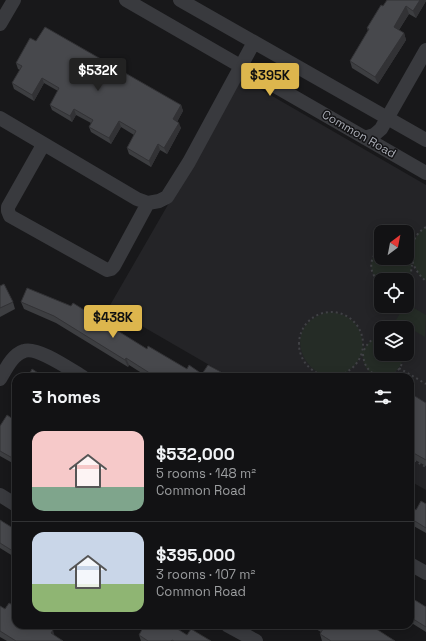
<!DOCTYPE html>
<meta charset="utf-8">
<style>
:root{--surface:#121214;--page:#1f2022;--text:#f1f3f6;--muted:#9c9ea0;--line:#313234;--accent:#ddb64d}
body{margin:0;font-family:"Space Grotesk",sans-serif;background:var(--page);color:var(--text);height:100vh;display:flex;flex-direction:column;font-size:15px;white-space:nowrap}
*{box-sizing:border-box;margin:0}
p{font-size:13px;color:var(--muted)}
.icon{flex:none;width:22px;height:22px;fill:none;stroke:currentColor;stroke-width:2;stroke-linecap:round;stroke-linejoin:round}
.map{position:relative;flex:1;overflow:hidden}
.side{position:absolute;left:12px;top:373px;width:402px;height:256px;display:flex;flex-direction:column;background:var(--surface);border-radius:12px;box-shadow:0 2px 10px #0003,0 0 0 1px var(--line)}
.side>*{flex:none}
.needle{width:26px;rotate:32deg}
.buttons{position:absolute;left:374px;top:225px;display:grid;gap:8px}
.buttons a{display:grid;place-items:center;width:40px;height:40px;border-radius:8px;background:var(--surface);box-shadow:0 2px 10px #0003,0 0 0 1px var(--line);font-size:20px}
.price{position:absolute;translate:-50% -34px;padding:0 9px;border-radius:4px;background:var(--accent);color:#111;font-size:13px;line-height:26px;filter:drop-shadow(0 1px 2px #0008)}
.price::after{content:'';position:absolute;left:50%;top:24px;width:12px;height:9px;margin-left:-6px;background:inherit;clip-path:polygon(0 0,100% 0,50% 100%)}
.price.selected{background:#222;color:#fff}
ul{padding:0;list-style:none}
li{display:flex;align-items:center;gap:12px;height:100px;padding:0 20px}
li+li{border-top:1px solid var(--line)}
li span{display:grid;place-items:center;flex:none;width:112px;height:80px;border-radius:12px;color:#555}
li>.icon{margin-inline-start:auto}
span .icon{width:48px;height:48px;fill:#fffc;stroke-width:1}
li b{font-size:17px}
h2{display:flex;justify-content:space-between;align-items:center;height:48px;padding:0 20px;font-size:17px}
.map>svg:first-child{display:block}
.built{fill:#242427;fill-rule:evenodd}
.green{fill:#252c26}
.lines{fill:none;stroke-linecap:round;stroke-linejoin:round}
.path{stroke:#404145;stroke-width:2;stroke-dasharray:2 3;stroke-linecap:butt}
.minor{stroke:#393a3e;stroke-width:14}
.wall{fill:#3d3e41}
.shaded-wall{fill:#323235}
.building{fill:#47484c;stroke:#323235}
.labels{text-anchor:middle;stroke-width:3;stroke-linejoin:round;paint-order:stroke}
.street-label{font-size:12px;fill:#acafb8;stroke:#131315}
</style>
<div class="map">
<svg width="426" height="641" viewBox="0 0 426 641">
<rect width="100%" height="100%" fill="#18181a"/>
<path class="built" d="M241,78L426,185V490L410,481V377H230L109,307ZM381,232H407V258H381ZM381,280H407V306H381ZM381,328H407V354H381Z"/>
<path class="green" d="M426,227V281L420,276L412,262L411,272L406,280H381V283C368,274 368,257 381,248V258H407V252L411,258C412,246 414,234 426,227Z
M407,304L426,315L425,337L396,320L404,306H407Z
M328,312C353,314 363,327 363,351C367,343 372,339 381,336V354H403C404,375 376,386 365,366C363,362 363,357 362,353C359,359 357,364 352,368C315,400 270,328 328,312Z"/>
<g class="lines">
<path class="path" d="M426,227C405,240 408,267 426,281
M381,248C368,257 368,274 381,283
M407,252L411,259
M406,280L411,272L412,265
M299 344a32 32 0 1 1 64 0a32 32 0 1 1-64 0Z
M364,350C368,342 373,338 381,336
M363,354C365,386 405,382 403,354
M399,368L426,384
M410,458L426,467"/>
<path class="minor" d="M126,0L426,173
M180,0L426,140
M0,24L14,0
M0,118L137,199L148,203L159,201L167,197L189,162L254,42
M365,138L374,135L381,129L426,50
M43,145L8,207V211L10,216L107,270L111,269L114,266L148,203
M0,379C6,369 12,355 24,351C37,346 71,370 83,377
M0,495L16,505
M410,564L426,573
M227,625L256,641"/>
</g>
<path class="wall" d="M426,0V1L416,18L409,14L399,30L404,33L406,40L378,84L352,68L350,61L368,31L367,28L383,6Z
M36,41L181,105L183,111L177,122L181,128L167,154L160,150L151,167L129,154L127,148L134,135L121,127L111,144L91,132L89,127L91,123L76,115L72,122L52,110L50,105L58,91L44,83L34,101L14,89L12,83L20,70L18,69L16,63Z
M0,286L13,302L15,309L0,317Z
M21,302L147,349L187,369L202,374L221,372L222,377H148L129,365L128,367L56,323L24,309Z
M410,393L426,403V466L410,457Z
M16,421V465L0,456V426Z
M426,504V533L410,524V506L416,510Z
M0,520L16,530V558L0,548Z
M410,597L426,607V632L410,622Z
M0,606L55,636L63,641H7L0,637Z
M133,625H176L177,627L176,628L187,635L211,641H141L139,635L142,630Z
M298,625H370L395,641H322L320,634L321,632L309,625L306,630Z"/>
<path class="shaded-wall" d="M420,0H426V1L416,18L413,11Z
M406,6L409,14L396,34L394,27Z
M404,33L406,40L378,84L375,77Z
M42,78L44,83L34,101L32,95Z
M181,105L183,111L175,125L173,119Z
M74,109L76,115L72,122L70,116Z
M119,121L121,127L111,144L109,138Z
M179,123L181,128L167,154L164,148Z
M158,144L160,150L151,167L149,161Z
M126,358L129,365L128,367L125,360Z
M221,372L222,377H218Z
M171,625H176L177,627L174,632Z
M304,625H309L306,630Z
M53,630L55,637L51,633Z"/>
<path class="building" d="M387,0H420L413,11L406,6L394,27L404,33L375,77L350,61L369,29L367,28L381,5L383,6Z
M45,27L181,105L173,119L179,123L164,148L158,144L149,161L127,148L136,131L119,121L109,138L89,127L93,120L74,109L70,116L50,105L59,88L42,78L32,95L12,83L22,66L16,63L30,38L36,41Z
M4,284L13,302L0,308V286Z
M27,288L71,306L73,303L147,349L148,346L187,369L189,365L202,374L208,365L221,372L218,377H156L126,358L125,360L54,316L21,302Z
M32,369L44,377H28Z
M410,393L426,403V460L410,451Z
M7,415L16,421V460L0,451V426Z
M421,501L426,504V528L410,518V506L416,510Z
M0,520L16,530V553L0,543Z
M410,597L426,607V627L410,617Z
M9,603L16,607V625H44L53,630L51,633L63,641H16L0,631V606L5,609Z
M142,625H171L187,635L191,629L211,641H174L172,640L171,641H148L139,635L144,626Z
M317,625H370L395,641H331L320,634L323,629Z"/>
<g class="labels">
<g class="street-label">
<text transform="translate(359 134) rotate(30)" y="4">Common Road</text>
</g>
</g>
</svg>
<div class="buttons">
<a><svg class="needle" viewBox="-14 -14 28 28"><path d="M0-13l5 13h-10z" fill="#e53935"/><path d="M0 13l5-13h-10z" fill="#9c9ea0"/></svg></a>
<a><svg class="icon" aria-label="locate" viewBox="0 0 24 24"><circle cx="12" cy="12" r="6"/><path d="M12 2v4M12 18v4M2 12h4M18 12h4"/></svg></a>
<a><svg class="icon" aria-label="layers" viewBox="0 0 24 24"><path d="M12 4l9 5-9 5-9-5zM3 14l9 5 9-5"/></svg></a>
</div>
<b class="price selected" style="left:98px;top:92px">$532K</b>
<b class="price" style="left:270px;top:97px">$395K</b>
<b class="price" style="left:113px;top:339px">$438K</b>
<section class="side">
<h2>3 homes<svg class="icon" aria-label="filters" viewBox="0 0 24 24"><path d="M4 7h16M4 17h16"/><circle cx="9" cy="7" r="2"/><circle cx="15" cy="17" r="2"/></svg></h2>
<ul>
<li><span style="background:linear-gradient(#f6c9c9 70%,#7fa58c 0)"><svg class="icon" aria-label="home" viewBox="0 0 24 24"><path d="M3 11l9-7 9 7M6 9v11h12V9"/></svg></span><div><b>$532,000</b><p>5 rooms · 148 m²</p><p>Common Road</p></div></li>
<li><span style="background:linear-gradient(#c9d6e8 65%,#8fb573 0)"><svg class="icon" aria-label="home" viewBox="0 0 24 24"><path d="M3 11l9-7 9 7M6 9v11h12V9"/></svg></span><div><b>$395,000</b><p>3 rooms · 107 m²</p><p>Common Road</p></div></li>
</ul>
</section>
</div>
